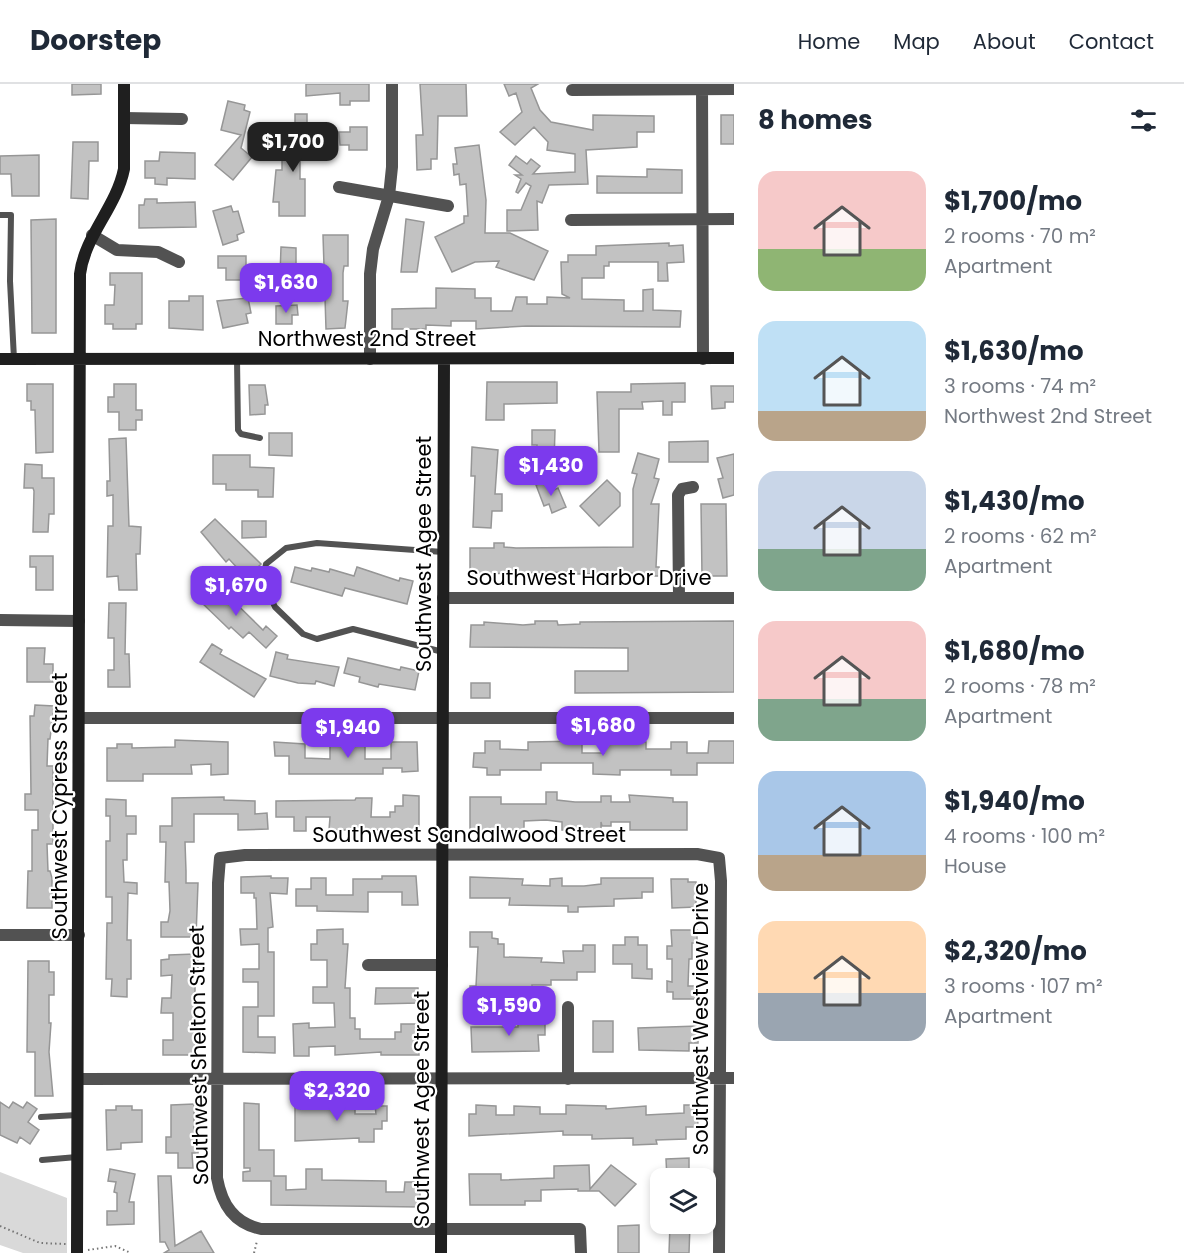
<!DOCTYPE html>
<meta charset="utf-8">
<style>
:root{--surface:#fff;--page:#f6f6f7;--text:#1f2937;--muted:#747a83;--line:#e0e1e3;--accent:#7c3aed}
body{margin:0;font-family:Poppins,sans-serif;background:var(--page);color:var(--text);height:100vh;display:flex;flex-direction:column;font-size:22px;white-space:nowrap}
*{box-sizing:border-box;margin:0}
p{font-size:20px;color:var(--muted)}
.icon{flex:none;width:33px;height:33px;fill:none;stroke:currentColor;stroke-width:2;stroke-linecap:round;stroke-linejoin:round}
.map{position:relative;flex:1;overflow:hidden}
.drawer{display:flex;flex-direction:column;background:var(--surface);width:450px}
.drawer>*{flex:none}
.fabs{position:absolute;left:650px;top:1084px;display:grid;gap:12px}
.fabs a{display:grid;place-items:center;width:66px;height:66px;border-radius:12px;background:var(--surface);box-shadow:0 3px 9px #0003;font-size:30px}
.price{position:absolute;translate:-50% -51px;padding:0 14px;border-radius:12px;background:var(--accent);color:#fff;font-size:20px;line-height:39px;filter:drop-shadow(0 2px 3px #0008)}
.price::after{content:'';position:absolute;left:50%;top:36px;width:18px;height:14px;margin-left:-9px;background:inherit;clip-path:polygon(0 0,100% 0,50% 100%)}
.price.current{background:#222;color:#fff}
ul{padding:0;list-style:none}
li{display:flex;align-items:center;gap:18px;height:150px;padding:0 24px}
li span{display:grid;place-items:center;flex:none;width:168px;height:120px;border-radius:18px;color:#555}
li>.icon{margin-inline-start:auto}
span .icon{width:72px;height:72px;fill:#fffc;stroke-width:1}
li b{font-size:26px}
h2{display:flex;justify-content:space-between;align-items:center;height:72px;padding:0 24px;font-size:26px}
header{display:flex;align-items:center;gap:36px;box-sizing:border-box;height:84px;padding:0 30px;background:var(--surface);border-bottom:2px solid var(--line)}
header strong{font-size:28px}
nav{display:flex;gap:33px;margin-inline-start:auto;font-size:21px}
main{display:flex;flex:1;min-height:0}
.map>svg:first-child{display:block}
.green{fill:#d9d9d9}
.building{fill:#c2c2c2;stroke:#969696;stroke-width:1.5}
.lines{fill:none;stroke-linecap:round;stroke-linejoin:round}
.path{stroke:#747474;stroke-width:2;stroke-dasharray:1.5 3;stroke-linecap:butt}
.lane{stroke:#525252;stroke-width:6}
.street{stroke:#525252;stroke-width:12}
.secondary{stroke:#1f1f1f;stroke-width:12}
.labels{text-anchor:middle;stroke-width:4.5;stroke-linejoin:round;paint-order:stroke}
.street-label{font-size:21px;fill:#000;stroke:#fff}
</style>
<header>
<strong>Doorstep</strong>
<nav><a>Home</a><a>Map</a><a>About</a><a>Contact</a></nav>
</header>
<main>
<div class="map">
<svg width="734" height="1169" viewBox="0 0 734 1169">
<rect width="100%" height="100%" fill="#fff"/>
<path class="green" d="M0,1088L67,1114V1169H23L0,1161Z"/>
<path class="building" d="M72,0H101V10L72,11Z
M306,0H369V17H350V21H340V9L306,12Z
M420,0H466L467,32H438L437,75H431V85L417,86L416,51H423Z
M504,0H538L531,4L540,26L551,38L593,46V31L654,32V48H637V63L586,66L588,100L549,101L542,119L537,117L538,146L507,147V126H521L531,102L526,99L518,109L516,108L521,95L515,91H522L509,81L516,72L527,80L531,75L540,82L533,90L575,88V70L547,66L548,58L534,43L515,61L500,48L522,28L516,9L509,12Z
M228,17L245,21L244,26L250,28L241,64L252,73L233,96L215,81L241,51L221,46Z
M295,30H307V55H310V76H300V95H305V132H279V118H273L276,86H282V64H295Z
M721,31H734V60H721Z
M350,43H367V66H349V61H340L339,48H350Z
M73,58H98V77H89L88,115L71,114Z
M479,61L486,116L485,149H510L548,167L534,196L496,183L499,177L475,178L452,188L435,153L464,139V132H468L466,100L460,101L459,90L454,91L453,80H457L455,64Z
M160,68L195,69V95L167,94V101L155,100V94H145V77H159Z
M39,71V112H12L11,90H0V72Z
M647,85L682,86V109H597V92L647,93Z
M145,115H157V119L195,118L196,143L139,144V121H144Z
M231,122L233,128L238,127L244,148L237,151L238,156L223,161L213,127Z
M56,135V249H32L31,136Z
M406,135L424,138L417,188H401Z
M323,151H348V182H344L343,189V217H348L345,244L326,245Z
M669,159V162L683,161L684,178L667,179L668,197H658V178H609V182H604V194H582V215L624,216V227H643V206L653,205V226L681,227L680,243L527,242L476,245V237H451V242L426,241V245H392V225L436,224V204L475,205V214H491V227H512L516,213H527V220H547V213L570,214L562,210L561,178H568V171H596V162Z
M281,163L296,164V192L280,191Z
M218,172H246V196H226V184H218Z
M110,189H142V240H136V245H113V240H105V221H114L115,201H110Z
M189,212H203V246L169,244V217H189Z
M248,214L251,229L246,230L248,239L223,244L217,217Z
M297,221L298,231H292V240H276V222Z
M487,298H557V319L504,320V336H486Z
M685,299V318H672V331H663V317L642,318L643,325H619V368H599L597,308H631V300Z
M27,300H53V368L36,369L35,326H31V317H27Z
M114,300H136V326H142V336H136V346H119V328H108V313H114Z
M249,301H265L268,321H265V330L250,331Z
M711,302H734V318H725V324L712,325Z
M532,346H555L554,379H537V361H532Z
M269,349H292V372L269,371Z
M126,354L129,442L141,443L140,470H136L137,506H119L118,492L107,493L108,442H113V411L107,412V397H110L109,355Z
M708,357V378H669V358Z
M472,363L498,366L495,410H502V427H492L491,444L473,443L475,392H471Z
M638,369L659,375L654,394L659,395L651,420H659L656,483H659V492H632V489L576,490V488L470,490V464H494V459H504V463L516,464L633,463V405L637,390L632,389Z
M734,370V411L723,414L718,395L723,394L717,374Z
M213,371H250V383L274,384L273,413H258V406H226V400H213Z
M25,380L42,381V394H54V430H49L48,448H33L34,407L33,404H24Z
M607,396L620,409V422L599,442L580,422Z
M548,397L552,407L558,404L566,423L552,429L549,420L544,422L536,401Z
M701,420H726L727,492H702Z
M215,435L261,480L252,489L246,483L241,488L229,475L226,478L201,448Z
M242,437H266V453L242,454Z
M30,472H53V506H36V483H30Z
M295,483L311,487L312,484L329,488L330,485L354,492L357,483L399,497L400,494L413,497L407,520L345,504L342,512L291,498Z
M217,501L263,546L266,542L277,552L266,564L249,548L243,554L231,543L229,545L201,518Z
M109,519H126L125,570H129L130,603H108V586H114V554H108Z
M535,537H557L558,541L580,540V538L734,537V608L575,609V587H628V564L470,563L471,541H484V538L523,541L535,540Z
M212,560L222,566L220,570L266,595L254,613L200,578Z
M27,564H45L44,580H53V598H27Z
M276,568L288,571L287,575L339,583L334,602L316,597L315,600L298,599L270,592Z
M348,574L400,586L401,583L419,587L415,606L379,600L378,603L359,598L360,593L344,589Z
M471,599H490V614H471Z
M35,621L54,622L50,655H48L47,682H53V760H47L48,787H50L52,794V824H27L28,787H32V746H38V726H25V710H31L30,632H34Z
M175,656L228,658V690L211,691V680L191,681L192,690H143V697H107V664H117V660H132V664L175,663Z
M485,657H500V665L528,666V658L582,657V669H604L605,658H646V665H671V658H687V669H708L709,657H734V679H697V691H671V686H620V691L593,690V679H541V686H500V691H487V684L473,683L474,669H485Z
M274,658L305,660V674L330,675V658H365V675H391V658H417L418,687L402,688V684H383V690H289V672H275Z
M546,708H557V716L575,718H601V712H611V718H630L629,711L673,714V718H687V746H630V738H611V742H602L601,738V746H562V738L546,736L524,737V746H470V713H501V720H546Z
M403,711L419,712V749H402V746H329L330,733H306V747H294V733H276V717L355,716L356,714H372L371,733H390V728H395V722H403Z
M224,713V716L255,717V730L267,729L268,745L238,746V730H194V758H185L186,787V799H198L196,853H161V838H168L170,827L169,798H165L166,758H160V742H172V714Z
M106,715L126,716V732H136V750H127V776H123L124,798L137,799V810L128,809L127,856H131V895H127V913L111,912L112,895H106L107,839H112V813H106V757H110V732H106Z
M271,792V794H288L287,810L270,809L273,843L268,844V868H274V932H258V953H275V969L243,968V923H258V898H243V885H259V860L241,861L240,845H257L256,814H254V809H241V793Z
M382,792H416L418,821H402V808H368V828L317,827V822H296V805H311V794H326V811H353V795H382Z
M470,793L523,795L522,801L550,802V795L562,794V802H584L601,800V794H653V808H642V814L614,815V822L578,823V828H568V822L509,821L510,814H470Z
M671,795H688V798H696V823L672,824Z
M343,845V860H348L345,904H350V934H355V945H360V955H395V948H401V940H416L419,971H381V968L335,971V962L309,963V972H294L293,940L309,939V944L335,943L334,919H313V903H327V876H311V860H317V846Z
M671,846H697V859H692V875H689L688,902H695V915H673V908H667V897L672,898V875H667V862H672Z
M470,848H492V854L498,855V860H504V873L542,874L541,878L564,879L563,867H583V861H595V888H577V896H551V901H532V914H517V909H493L494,915L470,916V902H476L478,863H470Z
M625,853H638V861H647V885H652V895L632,894V880H613V861H625Z
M195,870V875H198V891H195V971H163V956H173V929H161L162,914H171L172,891L161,892V876L169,875V871Z
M28,877H49V888H54V911H49V939H51L49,968L53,1012H35V968H27Z
M376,904H418L419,919L375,920Z
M518,935H545V951H538L539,967L472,968L471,943H518Z
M593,937H613V968H593Z
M698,942V959H689V967L639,966L638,944Z
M327,1016H343V1021H355V1030H376L375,1022H387V1037H382V1045H374V1058H359V1054L295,1057V1021L327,1020Z
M0,1018L9,1024L13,1018L23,1024L27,1018L37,1025L28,1038L39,1046L30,1060L20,1053L17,1059L0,1051Z
M244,1019L259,1020V1066H274V1092H286V1106L306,1105V1085H322V1096L386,1097V1108H404L405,1098H420V1123L271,1121V1097H243V1088L250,1087V1084H244Z
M194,1020V1053H199L198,1069H192L193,1084H178V1069H166V1053H171V1021Z
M476,1021L496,1022V1031H514V1022L540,1023V1030H566V1021L606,1022V1025L646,1022V1031L684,1029V1021H697L698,1043H686V1055L656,1056L657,1060L633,1061V1054L592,1055V1051H563V1047L469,1052V1030H476Z
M116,1022H132V1026H142V1058L121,1059V1065L107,1066L106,1026H116Z
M689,1074V1095H667L666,1075Z
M589,1081L590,1105L611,1081L636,1100L615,1122L599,1107H578V1105L541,1106V1117H525V1121H470L469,1090H501V1096L554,1094V1082Z
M110,1085L135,1090L129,1118H134V1140L107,1141V1127H117V1109L114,1108L116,1098L108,1097Z
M158,1092H171L175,1162L201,1147L214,1169H164L169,1166L165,1158H160Z
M670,1140H690L689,1169H669Z
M639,1141V1169H618V1142Z"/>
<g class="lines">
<path class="path" d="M0,1142L40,1159L66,1160
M88,1166L115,1162L131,1169
M254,1169L257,1157"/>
<path class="lane" d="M0,131H11L10,197L14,275
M237,275L238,346L241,350L260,354
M443,568L353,545L317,555L303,550L275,523L263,498L266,480L286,464L317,459L443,468
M41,1033L77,1031
M42,1076L77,1073"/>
<path class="street" d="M702,0L703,275
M572,6L734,5
M124,34L182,35
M339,103L448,122
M571,136L734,135
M92,151L117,166L158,168L179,178
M370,275V190L373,165L389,112L392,83V0
M443,514H734
M679,514L678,411L682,405L693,403
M0,536L79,537
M80,634H734
M0,851H79
M368,881H442
M78,995L734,994
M568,995V923
M581,1169L580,1145H261C234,1139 222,1121 217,1094L218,799L220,774L245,771L697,770L719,774L721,797L719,1169"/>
<path class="secondary" d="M0,275L734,274
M77,1169L80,190C85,151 116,124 124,85V0
M441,1169L444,275"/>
</g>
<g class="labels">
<g class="street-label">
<text x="367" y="262">Northwest 2nd Street</text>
<text transform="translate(424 470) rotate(-90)" y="7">Southwest Agee Street</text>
<text x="589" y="501">Southwest Harbor Drive</text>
<text transform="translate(60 722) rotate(-90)" y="7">Southwest Cypress Street</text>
<text x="469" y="758">Southwest Sandalwood Street</text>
<text transform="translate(701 935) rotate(-90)" y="7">Southwest Westview Drive</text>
<text transform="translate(199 971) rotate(-91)" y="7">Southwest Shelton Street</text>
<text transform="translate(422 1025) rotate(-90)" y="7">Southwest Agee Street</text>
</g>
</g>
</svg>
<div class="fabs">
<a><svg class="icon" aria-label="layers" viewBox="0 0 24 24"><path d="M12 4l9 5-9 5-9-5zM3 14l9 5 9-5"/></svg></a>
</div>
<b class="price current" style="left:293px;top:89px">$1,700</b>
<b class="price" style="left:286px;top:230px">$1,630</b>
<b class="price" style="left:551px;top:413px">$1,430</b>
<b class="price" style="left:236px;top:533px">$1,670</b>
<b class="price" style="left:603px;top:673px">$1,680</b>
<b class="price" style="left:348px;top:675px">$1,940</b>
<b class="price" style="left:509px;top:953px">$1,590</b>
<b class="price" style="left:337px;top:1038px">$2,320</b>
</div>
<section class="drawer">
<h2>8 homes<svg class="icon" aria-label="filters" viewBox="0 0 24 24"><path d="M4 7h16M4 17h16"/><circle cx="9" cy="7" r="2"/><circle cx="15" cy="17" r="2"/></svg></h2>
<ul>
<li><span style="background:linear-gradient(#f6c9c9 65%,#8fb573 0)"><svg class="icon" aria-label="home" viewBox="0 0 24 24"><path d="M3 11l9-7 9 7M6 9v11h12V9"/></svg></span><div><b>$1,700/mo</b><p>2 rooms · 70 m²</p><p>Apartment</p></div></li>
<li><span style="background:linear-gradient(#bfe0f5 75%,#b9a48a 0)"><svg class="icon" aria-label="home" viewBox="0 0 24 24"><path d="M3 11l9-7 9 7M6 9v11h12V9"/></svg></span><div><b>$1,630/mo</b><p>3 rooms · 74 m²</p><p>Northwest 2nd Street</p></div></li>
<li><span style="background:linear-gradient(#c9d6e8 65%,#7fa58c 0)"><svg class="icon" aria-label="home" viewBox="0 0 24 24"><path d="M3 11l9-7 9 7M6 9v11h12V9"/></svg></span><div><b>$1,430/mo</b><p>2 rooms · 62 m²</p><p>Apartment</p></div></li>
<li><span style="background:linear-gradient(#f6c9c9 65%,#7fa58c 0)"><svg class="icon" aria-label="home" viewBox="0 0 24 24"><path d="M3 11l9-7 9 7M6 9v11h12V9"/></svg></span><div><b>$1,680/mo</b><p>2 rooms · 78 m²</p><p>Apartment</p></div></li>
<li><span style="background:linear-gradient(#a9c7e8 70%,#b9a48a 0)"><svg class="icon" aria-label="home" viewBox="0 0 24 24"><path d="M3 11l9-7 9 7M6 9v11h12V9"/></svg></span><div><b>$1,940/mo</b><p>4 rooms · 100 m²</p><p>House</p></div></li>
<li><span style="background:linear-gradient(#ffd9b3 60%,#9aa5b1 0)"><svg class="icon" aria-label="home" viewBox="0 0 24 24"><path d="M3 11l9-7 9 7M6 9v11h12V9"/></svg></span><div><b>$2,320/mo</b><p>3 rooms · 107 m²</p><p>Apartment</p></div></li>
</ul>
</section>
</main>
